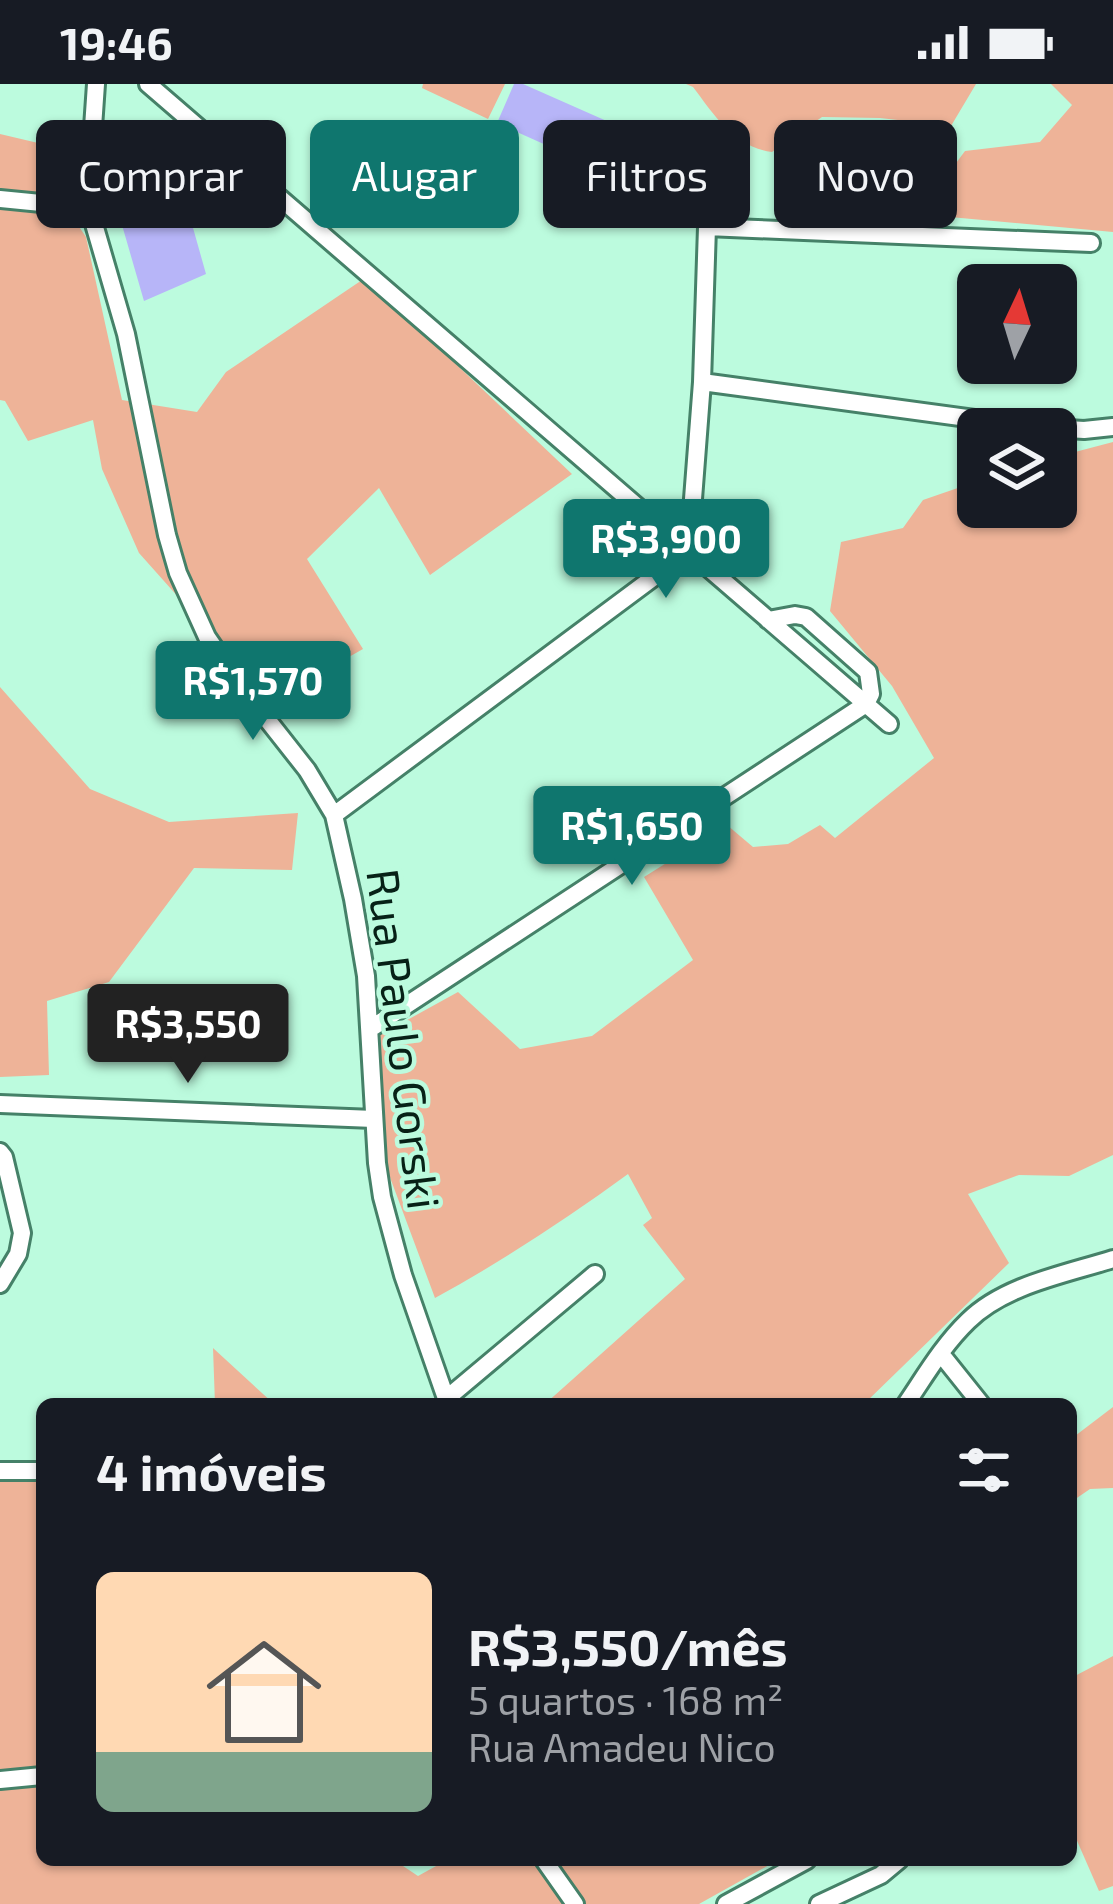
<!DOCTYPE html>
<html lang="pt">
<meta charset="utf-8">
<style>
:root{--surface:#171b24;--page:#20242c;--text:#f1f3f6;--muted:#9ea1a6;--line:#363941;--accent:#0f766e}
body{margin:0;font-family:"Exo 2",sans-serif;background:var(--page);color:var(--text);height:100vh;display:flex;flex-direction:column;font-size:45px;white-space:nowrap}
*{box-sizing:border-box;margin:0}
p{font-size:39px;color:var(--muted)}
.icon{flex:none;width:66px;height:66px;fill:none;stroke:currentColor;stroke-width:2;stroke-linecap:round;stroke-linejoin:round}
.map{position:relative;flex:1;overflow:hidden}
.sheet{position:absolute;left:36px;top:1314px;width:1041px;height:468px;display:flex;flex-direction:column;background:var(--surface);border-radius:18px;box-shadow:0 3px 9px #0004}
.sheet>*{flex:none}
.guide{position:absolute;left:36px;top:36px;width:1041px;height:108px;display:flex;gap:24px}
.needle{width:78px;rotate:4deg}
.tools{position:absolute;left:957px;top:180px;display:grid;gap:24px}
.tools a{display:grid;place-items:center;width:120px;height:120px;border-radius:18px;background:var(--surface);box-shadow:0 3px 9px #0004;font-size:60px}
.price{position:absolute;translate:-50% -102px;padding:0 27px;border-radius:12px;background:var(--accent);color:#fff;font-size:39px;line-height:78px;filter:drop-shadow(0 3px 6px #0008)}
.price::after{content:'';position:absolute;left:50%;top:72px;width:36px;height:27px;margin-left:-18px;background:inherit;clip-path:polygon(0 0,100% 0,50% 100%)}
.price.current{background:#222;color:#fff}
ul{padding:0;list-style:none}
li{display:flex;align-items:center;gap:36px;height:300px;padding:0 60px}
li+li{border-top:3px solid var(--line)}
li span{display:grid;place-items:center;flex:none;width:336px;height:240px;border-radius:18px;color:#555}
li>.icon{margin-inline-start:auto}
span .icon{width:144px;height:144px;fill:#fffc;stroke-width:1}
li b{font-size:51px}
h2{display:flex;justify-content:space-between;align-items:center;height:144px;padding:0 60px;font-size:51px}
.chip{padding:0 42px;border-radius:18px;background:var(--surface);box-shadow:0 3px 9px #0004;font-size:42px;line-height:108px}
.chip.current{background:var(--accent);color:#fff}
.status{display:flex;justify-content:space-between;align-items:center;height:84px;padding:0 60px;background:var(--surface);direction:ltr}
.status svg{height:33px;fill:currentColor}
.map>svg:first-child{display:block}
.green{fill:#eeb398}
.building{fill:#b7b5f8}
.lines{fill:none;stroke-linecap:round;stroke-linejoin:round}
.minor-casing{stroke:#458168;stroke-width:22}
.minor{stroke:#fff;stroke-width:16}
.labels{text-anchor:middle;stroke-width:9;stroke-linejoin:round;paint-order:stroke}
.street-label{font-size:45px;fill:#072117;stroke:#bcfbde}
</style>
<div class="status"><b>19:46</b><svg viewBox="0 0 49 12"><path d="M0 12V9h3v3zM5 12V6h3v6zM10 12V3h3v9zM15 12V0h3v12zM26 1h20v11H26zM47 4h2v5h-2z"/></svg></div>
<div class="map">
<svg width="1113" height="1820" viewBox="0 0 1113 1820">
<rect width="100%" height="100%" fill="#bcfbde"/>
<path class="green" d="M423,0H505L488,35L422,4Z
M686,0H976L951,42L880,34L822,33L772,68C734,63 715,32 693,3Z
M1051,0H1113V148L950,133L933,110L965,67L1040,58L1072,21Z
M0,50L72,67L57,110L86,153L122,316L197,328L226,288L365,194L572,390L430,491L379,404L307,475L363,565L271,617L139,469L102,385L93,336L28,357L5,317L0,316Z
M1113,358V1071L1069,1092L1019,1091L968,1110L1009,1179L864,1320H545L685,1195L643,1141L652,1134L628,1090C566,1135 503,1177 435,1214L385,1080L380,951L458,908L520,965L592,952L693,876L644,793L727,741L753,763L788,760L820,741L835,754L934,674L892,602L830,527L841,458L903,444L923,416L978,397V423H1056V373Z
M0,603L90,705L169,738L298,729L292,786L194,784L109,898L47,917L49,991L0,993Z
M213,1264L274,1320H215Z
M1113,1323V1404L1090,1405L1071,1418V1355Z
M0,1392L42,1393V1624L36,1705H42V1776H394L418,1792L447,1776H778L699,1820H0Z
M1113,1572V1802L1099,1807L1071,1743V1594Z"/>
<path class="building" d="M514,0H523L722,88L702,131L497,39Z
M177,87L206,190L144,217L111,103Z"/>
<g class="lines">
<g class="minor-casing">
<path id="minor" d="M96,0L90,87L94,140L126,250L167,451L178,489L207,553L240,601L307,686L334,731L353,815L366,892L377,1079L382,1113L403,1191L448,1320
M148,0L889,640
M0,115L92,124
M702,298L1034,343L1084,346L1113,343
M334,731L689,467L702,298L707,143L1091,159
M370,945L866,620L871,610L868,588L806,533L795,531L768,536
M0,1020L374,1035
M0,1068L4,1073L22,1149L18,1170L0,1200
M941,1270L981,1320
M446,1315L595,1190
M906,1320C925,1292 943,1261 968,1237C1004,1201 1066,1190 1113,1175
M0,1387H42
M0,1696L42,1692
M544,1776L575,1820
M726,1820L807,1776
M819,1820L881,1791L899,1776"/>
</g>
<use href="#minor" class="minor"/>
</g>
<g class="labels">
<g class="street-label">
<text transform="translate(403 955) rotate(83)" y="16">Rua Paulo Gorski</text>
</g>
</g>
</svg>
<div class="tools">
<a><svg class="needle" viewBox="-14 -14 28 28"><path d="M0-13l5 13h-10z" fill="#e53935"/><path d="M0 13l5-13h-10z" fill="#9ea1a6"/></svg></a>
<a><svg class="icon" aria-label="layers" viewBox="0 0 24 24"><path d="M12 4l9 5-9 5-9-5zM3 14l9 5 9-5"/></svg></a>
</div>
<b class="price" style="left:666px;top:517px">R$3,900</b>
<b class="price" style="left:253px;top:659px">R$1,570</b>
<b class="price" style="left:632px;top:804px">R$1,650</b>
<b class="price current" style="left:188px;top:1002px">R$3,550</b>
<div class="guide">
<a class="chip">Comprar</a>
<a class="chip current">Alugar</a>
<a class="chip">Filtros</a>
<a class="chip">Novo</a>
</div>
<section class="sheet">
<h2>4 imóveis<svg class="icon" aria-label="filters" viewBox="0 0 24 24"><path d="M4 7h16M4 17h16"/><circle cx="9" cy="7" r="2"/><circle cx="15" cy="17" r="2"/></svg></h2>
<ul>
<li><span style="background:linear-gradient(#ffd9b3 75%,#7fa58c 0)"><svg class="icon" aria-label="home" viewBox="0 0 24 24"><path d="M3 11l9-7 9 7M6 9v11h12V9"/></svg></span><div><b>R$3,550/mês</b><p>5 quartos · 168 m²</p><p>Rua Amadeu Nico</p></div></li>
</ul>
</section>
</div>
